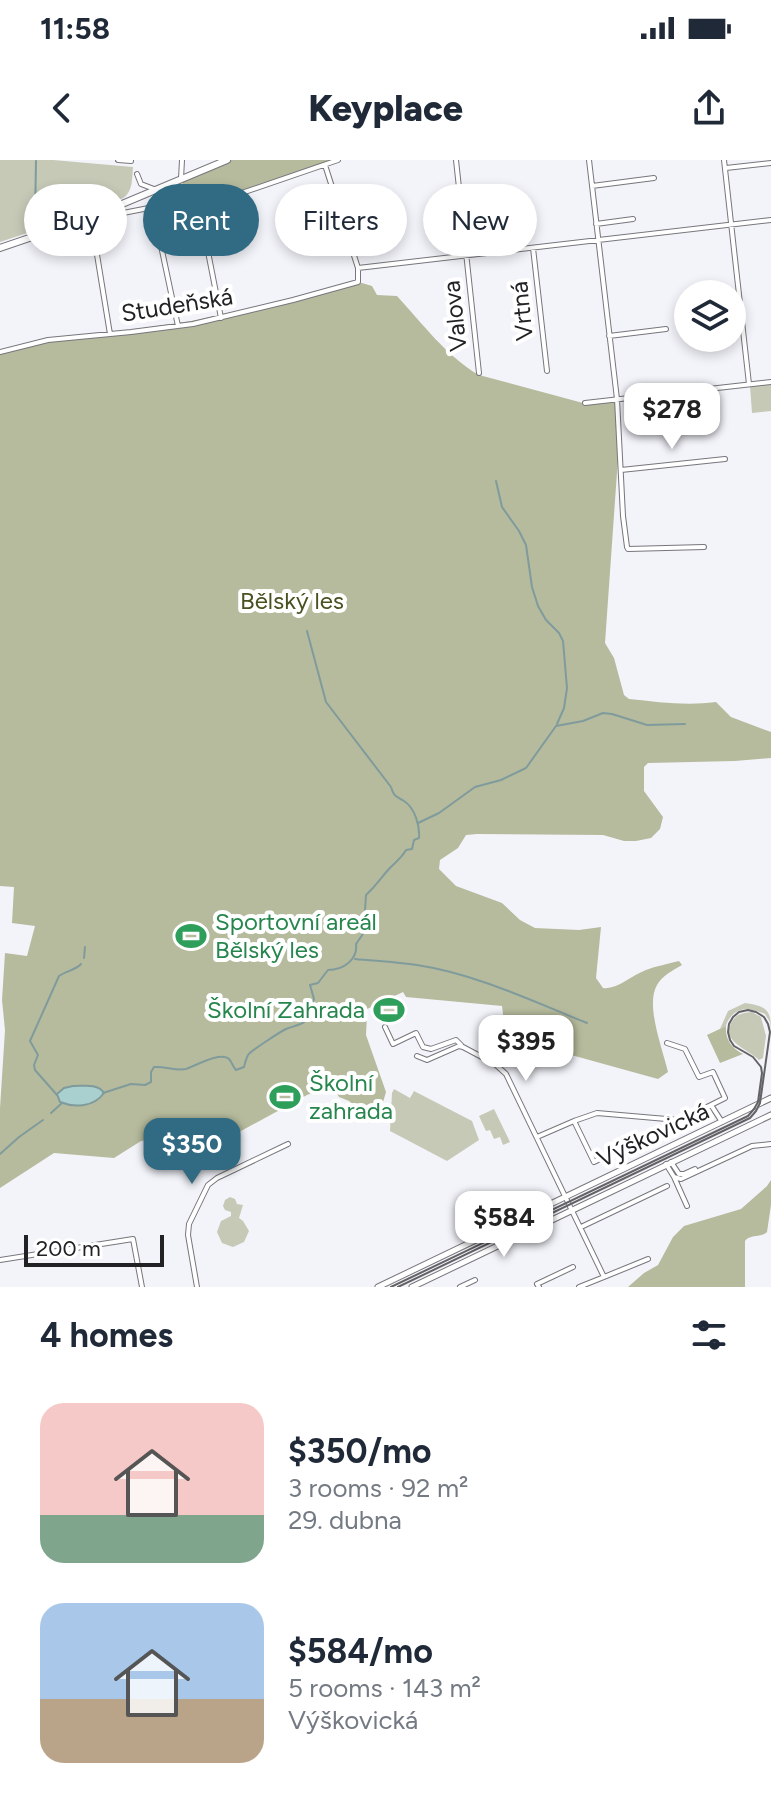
<!DOCTYPE html>
<meta charset="utf-8">
<style>
:root{--surface:#fff;--page:#f2f2f3;--text:#1f2937;--muted:#747a83;--accent:#306a83}
body{margin:0;font-family:Figtree,sans-serif;background:var(--page);color:var(--text);height:100vh;display:flex;flex-direction:column;font-size:30px;white-space:nowrap}
*{box-sizing:border-box;margin:0}
p{font-size:26px;color:var(--muted)}
.icon{flex:none;width:44px;height:44px;fill:none;stroke:currentColor;stroke-width:2;stroke-linecap:round;stroke-linejoin:round}
.map{position:relative;height:1127px;overflow:hidden}
.details{display:flex;flex-direction:column;background:var(--surface);flex:1}
.details>*{flex:none}
.top-card{position:absolute;left:24px;top:24px;width:724px;height:72px;display:flex;gap:16px}
.buttons{position:absolute;left:674px;top:120px;display:grid;gap:16px}
.buttons a{display:grid;place-items:center;width:72px;height:72px;border-radius:50%;background:var(--surface);box-shadow:0 4px 12px #0003;font-size:40px}
.scale{position:absolute;left:24px;bottom:20px;width:140px;box-sizing:border-box;padding-left:8px;border:4px solid #222224;border-top:0;font-size:22px;line-height:28px;white-space:nowrap;color:#222224;-webkit-text-stroke:6px #fff;paint-order:stroke}
.price{position:absolute;translate:-50% -68px;padding:0 18px;border-radius:16px;background:#fff;color:#222;font-size:26px;line-height:52px;filter:drop-shadow(0 2px 4px #0008)}
.price::after{content:'';position:absolute;left:50%;top:48px;width:24px;height:18px;margin-left:-12px;background:inherit;clip-path:polygon(0 0,100% 0,50% 100%)}
.price.selected{background:var(--accent);color:#fff}
ul{padding:0;list-style:none}
li{display:flex;align-items:center;gap:24px;height:200px;padding:0 40px}
li span{display:grid;place-items:center;flex:none;width:224px;height:160px;border-radius:24px;color:#555}
li>.icon{margin-inline-start:auto}
span .icon{width:96px;height:96px;fill:#fffc;stroke-width:1}
li b{font-size:34px}
h2{display:flex;justify-content:space-between;align-items:center;height:96px;padding:0 40px;font-size:34px}
.tag{padding:0 28px;border-radius:36px;background:var(--surface);box-shadow:0 4px 12px #0003;font-size:28px;line-height:72px}
.tag.selected{background:var(--accent);color:#fff}
.status{display:flex;justify-content:space-between;align-items:center;height:56px;padding:0 40px;background:var(--surface);direction:ltr}
.status svg{height:22px;fill:currentColor}
header{display:flex;justify-content:space-between;align-items:center;height:104px;padding:0 40px;background:var(--surface);font-size:36px;font-weight:800}
.map>svg:first-child{display:block}
.green{fill:#c5c9b6}
.forest{fill:#b6bb9d}
.water{fill:#a9cfcf;stroke:#809b9c;stroke-width:2}
.lines{fill:none;stroke-linecap:round;stroke-linejoin:round}
.stream{stroke:#809b9c;stroke-width:2}
.minor-casing{stroke:#76767c;stroke-width:6}
.tertiary-casing{stroke:#76767c;stroke-width:7}
.primary-casing{stroke:#76767c;stroke-width:8}
.minor{stroke:#fff;stroke-width:4}
.tertiary{stroke:#fff;stroke-width:5}
.primary{stroke:#fff;stroke-width:6}
.tram{stroke:#636366;stroke-width:2}
.labels{text-anchor:middle;stroke-width:8;stroke-linejoin:round;paint-order:stroke}
.street-label{font-size:24px;fill:#222224;stroke:#fff}
.park-label{font-size:24px;fill:#4a5120;stroke:#fff}
.leisure-label{font-size:24px;fill:#27864d;stroke:#fff;text-anchor:start}
</style>
<div class="status"><b>11:58</b><svg viewBox="0 0 49 12"><path d="M0 12V9h3v3zM5 12V6h3v6zM10 12V3h3v9zM15 12V0h3v12zM26 1h20v11H26zM47 4h2v5h-2z"/></svg></div>
<header><svg class="icon" aria-label="back" viewBox="0 0 24 24"><path d="M15 5l-7 7 7 7"/></svg>Keyplace<svg class="icon" aria-label="share" viewBox="0 0 24 24"><path d="M12 15V3M7 8l5-5 5 5M5 13v7h14v-7"/></svg></header>
<div class="map">
<svg width="771" height="1127" viewBox="0 0 771 1127">
<rect width="100%" height="100%" fill="#f3f4fa"/>
<path class="green" d="M0,0H53L133,7C132,18 133,32 123,38L81,55L0,82Z
M771,224V251L752,253L750,226Z
M399,837L406,852L380,863L373,849Z
M745,843C765,846 771,849 771,869L770,862L765,854C752,849 739,845 729,859C723,869 730,864 720,869L728,851Z
M752,852L761,857L766,876L763,898L759,900C748,889 718,881 733,860C738,853 744,853 752,852Z
M394,929L410,938L414,931L472,961L479,980L447,1001L390,971L392,933Z
M494,949L510,982L503,985L500,977L494,979L490,970L486,971L479,956Z
M230,1037L235,1039L237,1044L243,1045L239,1058L243,1061L249,1071L244,1082L233,1087L222,1083L217,1072L221,1061L231,1056V1052L225,1050L223,1046L225,1040Z"/>
<path class="forest" d="M227,0H338L240,34L189,42L181,19Z
M355,121L372,126L377,135L397,136C422,163 447,197 479,215L583,243L619,241V284L605,483L614,498L624,535L629,539C658,542 686,546 716,542L731,557L771,572V598L735,601L648,603L644,607V631L663,657L660,669L651,678L636,681H624L603,675L477,674L466,675L458,688L440,700L439,709L456,726L502,743L520,760L535,768L579,770L601,767L596,818L603,828C617,830 632,815 646,810C656,806 668,804 679,801L682,805C673,810 662,816 657,825C645,845 663,890 668,912L658,919L506,877L502,846L406,837L403,832L365,850L367,855L366,875L386,932L381,949L372,962L349,941L339,937L332,925L307,935L230,977L178,987L155,979L141,981L114,998L54,993L0,1028V948L5,870L2,840L5,793L27,796L35,766L12,763L14,727L0,726V191L46,179L123,171L191,161L275,143Z
M726,866C725,879 731,888 743,894L720,903L707,875Z
M771,1020V1045L767,1072C761,1078 750,1074 745,1081V1127H628L644,1113L658,1105L673,1077L684,1066L741,1049L767,1026Z"/>
<path class="water" d="M73,926C83,926 98,923 104,933C94,947 75,948 60,942L57,934L64,928Z"/>
<g class="lines">
<path class="stream" d="M35,58L36,1
M496,321L502,347L519,371L526,385L532,427L538,446L546,460L559,473L563,481L567,528L564,548L557,564
M418,663L439,653L475,627L501,620L526,608L556,566L583,561L603,553L612,554L647,565L685,564
M84,798L85,787
M355,799C375,801 396,802 417,805C476,814 532,841 587,863
M103,933L131,924L145,925L151,922V912L154,907C165,906 175,911 186,909C195,906 221,891 229,899C232,902 233,907 236,910L244,907C245,903 246,899 248,895C252,890 280,872 286,869C296,865 305,865 312,854L310,849L314,839L310,825L318,823L328,810C343,810 358,800 356,784L365,771L364,765L367,758L365,750L366,735C375,727 381,718 388,710C394,703 401,699 406,690L412,689L414,680L419,678C420,666 415,648 404,641C396,636 394,637 391,627L326,542L307,471
M57,935L35,910L34,905L38,895L30,881L59,816C66,811 76,810 81,804
M51,953L62,943
M0,994L19,977L43,960"/>
<g class="minor-casing">
<path id="minor" d="M118,0L131,1
M456,0L479,213
M589,0L617,239L623,356L627,387L628,389L704,387
M724,0L749,224
M726,8L771,3
M137,14L141,24L154,29
M181,19L182,0
M592,26L654,18
M198,41L221,158
M153,48L178,166
M98,56L113,55L164,45L233,36L338,0
M91,58L110,174
M596,64L633,59
M533,88L547,211
M358,108L771,60
M609,176L666,169
M0,192L48,180L131,172L193,164L293,140L358,122V108L325,5
M585,243L771,222
M621,310L725,299
M385,867L393,884L416,873L423,887L431,889L456,880L461,885
M667,883L685,889L699,917L713,912L725,938L711,945
M417,896L427,900L459,886L463,887L495,904L506,914L604,1117L579,1127
M574,961L594,1002L711,945L722,962
M537,977L574,961L597,953L678,960
M671,1002L679,1014H684L695,1009
M666,1004L674,1017L681,1019L752,986L771,984
M674,1017L687,1046
M581,1067L667,1026
M0,1100L133,1079L142,1127
M604,1117L648,1099
M197,1127L188,1075L189,1064L208,1025L217,1018L288,984
M460,1127L475,1120
M539,1127L537,1124L573,1107"/>
</g>
<g class="tertiary-casing">
<path id="tertiary" d="M378,1127L771,938
M412,1127L771,955"/>
</g>
<g class="primary-casing">
<path id="primary" d="M0,88L91,57L227,0"/>
</g>
<use href="#minor" class="minor"/>
<use href="#tertiary" class="tertiary"/>
<use href="#primary" class="primary"/>
<path class="tram" d="M391,1127L748,956L754,949L758,942L762,913L761,907L753,897L734,886L730,880L728,872L729,864L733,857L739,852L748,850L756,852L764,857L768,864L770,872L760,943L756,951L750,958L398,1127"/>
</g>
<defs>
<g id="stadium-bare" transform="scale(2.4)"><path d="M0-5a6.5 5 0 1 0 0 10a6.5 5 0 1 0 0-10ZM-3.5-1.8h7v3.6h-7Z" fill="#2e9e5b" stroke="#fff" stroke-width="2.5" paint-order="stroke"/></g>
</defs>
<g fill-rule="evenodd">
<use href="#stadium-bare" x="191" y="776"/>
<use href="#stadium-bare" x="389" y="850"/>
<use href="#stadium-bare" x="285" y="937"/>
</g>
<g class="labels">
<g class="street-label">
<text transform="translate(177 145) rotate(-9)" y="8">Studeňská</text>
<text transform="translate(522 151) rotate(-96)" y="8">Vrtná</text>
<text transform="translate(455 156) rotate(-96)" y="8">Valova</text>
<text transform="translate(653 975) rotate(-25)" y="8">Výškovická</text>
</g>
<g class="park-label">
<text x="292" y="449">Bělský les</text>
</g>
<g class="leisure-label">
<text x="215" y="770">Sportovní areál<tspan x="215" dy="28">Bělský les</tspan></text>
<text x="365" y="858" text-anchor="end">Školní Zahrada</text>
<text x="309" y="931">Školní<tspan x="309" dy="28">zahrada</tspan></text>
</g>
</g>
</svg>
<div class="buttons">
<a><svg class="icon" aria-label="layers" viewBox="0 0 24 24"><path d="M12 4l9 5-9 5-9-5zM3 14l9 5 9-5"/></svg></a>
</div>
<div class="scale">200 m</div>
<b class="price" style="left:672px;top:291px">$278</b>
<b class="price" style="left:526px;top:923px">$395</b>
<b class="price selected" style="left:192px;top:1026px">$350</b>
<b class="price" style="left:504px;top:1099px">$584</b>
<div class="top-card">
<a class="tag">Buy</a>
<a class="tag selected">Rent</a>
<a class="tag">Filters</a>
<a class="tag">New</a>
</div>
</div>
<section class="details">
<h2>4 homes<svg class="icon" aria-label="filters" viewBox="0 0 24 24"><path d="M4 7h16M4 17h16"/><circle cx="9" cy="7" r="2"/><circle cx="15" cy="17" r="2"/></svg></h2>
<ul>
<li><span style="background:linear-gradient(#f6c9c9 70%,#7fa58c 0)"><svg class="icon" aria-label="home" viewBox="0 0 24 24"><path d="M3 11l9-7 9 7M6 9v11h12V9"/></svg></span><div><b>$350/mo</b><p>3 rooms · 92 m²</p><p>29. dubna</p></div></li>
<li><span style="background:linear-gradient(#a9c7e8 60%,#b9a48a 0)"><svg class="icon" aria-label="home" viewBox="0 0 24 24"><path d="M3 11l9-7 9 7M6 9v11h12V9"/></svg></span><div><b>$584/mo</b><p>5 rooms · 143 m²</p><p>Výškovická</p></div></li>
</ul>
</section>
